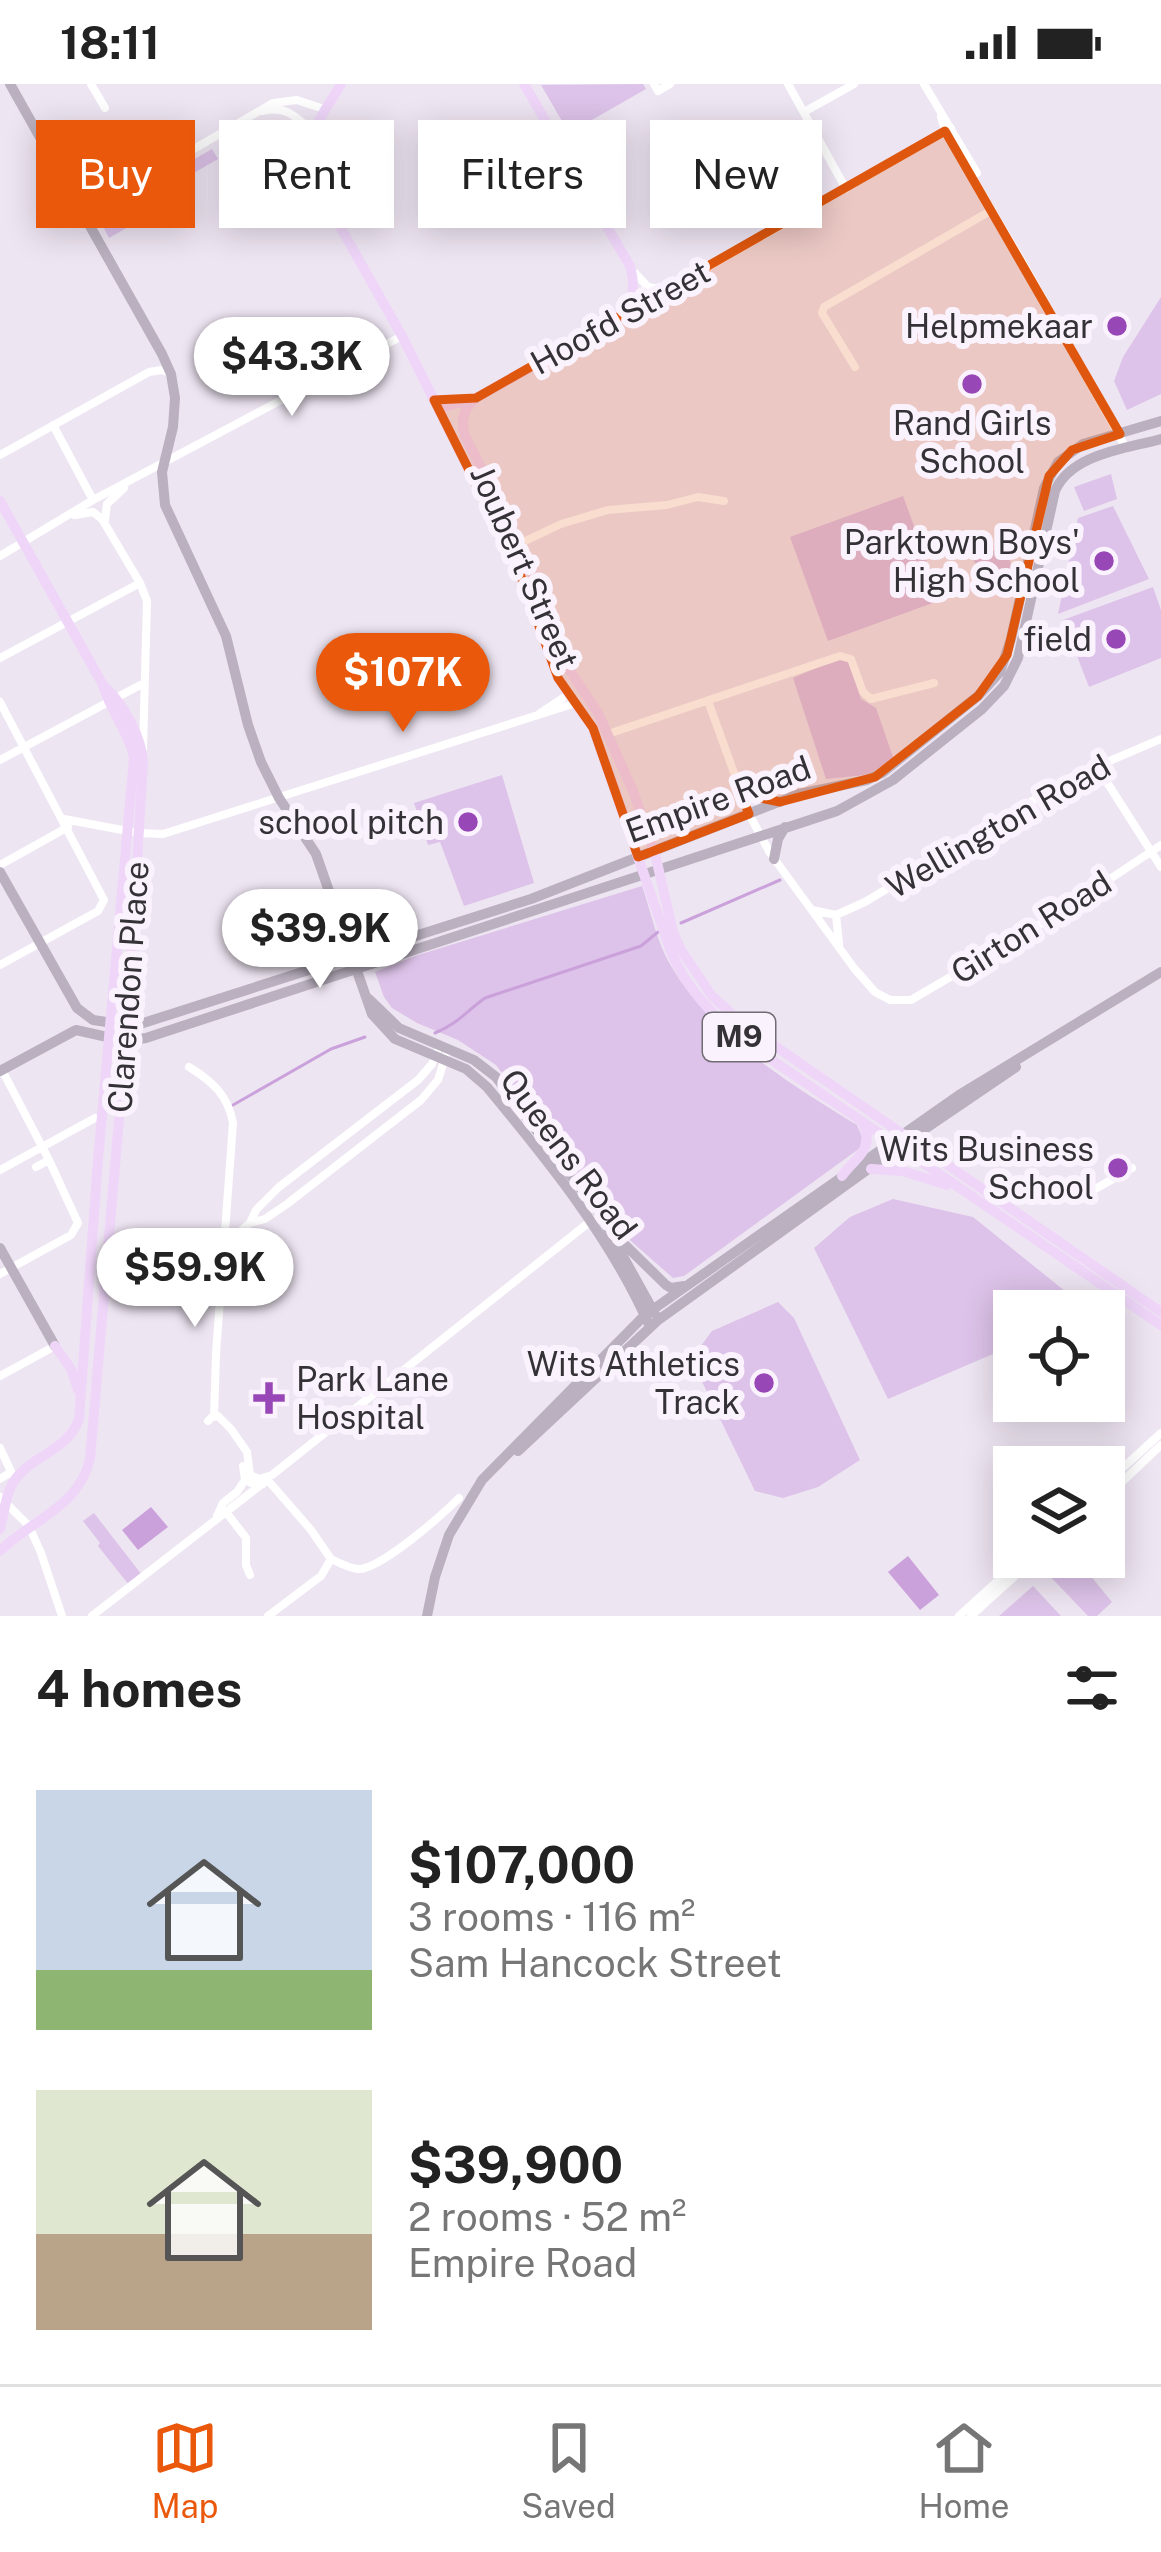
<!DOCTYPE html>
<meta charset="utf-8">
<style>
:root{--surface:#fff;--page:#f6f6f6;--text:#222;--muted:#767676;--line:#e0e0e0;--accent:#ea580c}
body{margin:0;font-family:"Public Sans",sans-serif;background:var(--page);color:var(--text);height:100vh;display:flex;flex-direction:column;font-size:45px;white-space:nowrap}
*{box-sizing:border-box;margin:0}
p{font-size:39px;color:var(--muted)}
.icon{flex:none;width:66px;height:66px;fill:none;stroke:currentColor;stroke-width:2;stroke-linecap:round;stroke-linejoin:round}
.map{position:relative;height:1532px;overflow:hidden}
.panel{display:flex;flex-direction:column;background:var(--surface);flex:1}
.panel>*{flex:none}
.banner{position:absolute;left:36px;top:36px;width:1089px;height:108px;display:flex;gap:24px}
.tools{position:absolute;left:993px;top:1206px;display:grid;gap:24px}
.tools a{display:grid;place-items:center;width:132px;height:132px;border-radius:0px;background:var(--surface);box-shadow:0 6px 30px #0003;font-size:60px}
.price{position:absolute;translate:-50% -102px;padding:0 27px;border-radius:42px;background:#fff;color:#222;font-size:39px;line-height:78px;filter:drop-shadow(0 3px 6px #0008)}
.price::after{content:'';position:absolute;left:50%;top:72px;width:36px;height:27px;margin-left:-18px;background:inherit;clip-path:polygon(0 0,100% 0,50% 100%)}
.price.selected{background:var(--accent);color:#fff}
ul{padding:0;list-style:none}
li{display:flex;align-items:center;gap:36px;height:300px;padding:0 36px}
li span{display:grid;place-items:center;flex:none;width:336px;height:240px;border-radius:0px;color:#555}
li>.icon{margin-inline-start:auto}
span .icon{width:144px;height:144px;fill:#fffc;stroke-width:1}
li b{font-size:51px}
h2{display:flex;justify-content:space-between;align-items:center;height:144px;padding:0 36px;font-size:51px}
.tag{padding:0 42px;border-radius:0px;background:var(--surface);box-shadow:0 6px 30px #0003;font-size:42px;line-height:108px}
.tag.selected{background:var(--accent);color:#fff}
.status{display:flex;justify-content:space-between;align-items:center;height:84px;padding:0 60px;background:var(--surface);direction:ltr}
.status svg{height:33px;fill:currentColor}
.dock{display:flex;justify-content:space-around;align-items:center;height:168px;border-top:3px solid var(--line);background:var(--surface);font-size:33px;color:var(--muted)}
.dock a{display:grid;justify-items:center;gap:6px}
.dock .selected{color:var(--accent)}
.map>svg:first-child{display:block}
.green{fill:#ddc3e9}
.water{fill:#caa1db}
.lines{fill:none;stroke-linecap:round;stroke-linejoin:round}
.stream{stroke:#caa1db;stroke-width:3}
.street{stroke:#fff;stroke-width:8}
.secondary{stroke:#bab0bf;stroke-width:10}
.primary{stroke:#efd6f9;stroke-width:10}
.marked{fill:#df570e;fill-opacity:0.2;stroke:#df570e;stroke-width:9;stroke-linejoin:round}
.poi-dot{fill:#9847b6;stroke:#faf3fd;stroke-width:4.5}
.labels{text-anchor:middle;stroke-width:12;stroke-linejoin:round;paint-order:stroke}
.shield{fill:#faf3fd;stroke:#706c72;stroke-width:3}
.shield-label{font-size:30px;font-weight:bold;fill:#353237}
.street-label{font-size:33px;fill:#353237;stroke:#faf3fd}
.poi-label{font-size:33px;fill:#353237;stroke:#faf3fd;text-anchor:end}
</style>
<div class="status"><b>18:11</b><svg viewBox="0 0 49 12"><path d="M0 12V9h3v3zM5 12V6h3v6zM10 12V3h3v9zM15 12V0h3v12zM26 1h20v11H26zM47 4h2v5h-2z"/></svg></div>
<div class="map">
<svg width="1161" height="1532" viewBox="0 0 1161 1532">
<rect width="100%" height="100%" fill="#eee5f2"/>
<path class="green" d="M643,0L646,5L569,49L541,1Z
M212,65L218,75L159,109L162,116L158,126L109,154L97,131Z
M542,85L573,114L530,137L525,128L548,113V107L538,110L536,108L517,118L508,104Z
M1161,213V310L1127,326L1114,297L1123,273Z
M1111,390L1117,415L1084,427L1074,403Z
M903,412L941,516L828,557L790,453Z
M1113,422L1149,495L1058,530L1078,434Z
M1005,462L1016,496L985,508L973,474Z
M1153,503L1161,526V574L1089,603L1063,536Z
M837,575L849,576L861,615L876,624L894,676L866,691L826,695L793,594Z
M502,691L534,799L464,822L440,758L428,761L414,719Z
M642,802C651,828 657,859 671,882C713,953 790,1000 857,1041L862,1053L860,1064L684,1192L673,1194L615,1143L496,981L458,956L417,939L392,924L384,913L375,888L418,871Z
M893,1115L973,1133L1081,1220L1071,1227H1014V1261L888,1315L814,1164L850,1133Z
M778,1218L794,1234L860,1376L818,1403L783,1414L755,1407L691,1275L712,1247Z
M94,1429L142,1491L129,1501L98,1462L100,1459L83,1437Z
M1058,1473H1075L1112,1518L1097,1532H1088L1044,1486Z
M1033,1502L1061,1532H999Z"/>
<path class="water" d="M151,1423L168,1443L138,1466L122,1446Z
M908,1472L939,1511L920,1526L888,1488Z"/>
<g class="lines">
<path class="stream" d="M681,839L780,796
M435,949C459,939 464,929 485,914L641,862L658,848
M233,1021L331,965L365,953"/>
<path class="street" d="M91,0L105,24
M654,0L658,7L670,0
M788,0L846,105
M924,0L977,89
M263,27C286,21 296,33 312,47
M804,28L854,0
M941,33L945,47L1024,181L1126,364
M569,76L611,52
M82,130L273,19L297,16L324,25
M635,189L648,203L667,206
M624,231L951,44
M855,283L822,229L824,223L992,126
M53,341L93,416
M0,371L149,288L161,286L168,288
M75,431L93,428L102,435L140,499L147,517L143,665
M105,436L107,420L124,404
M519,460L561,440L608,426L667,421L698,413L724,417
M0,472L93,416L402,252
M0,574L140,499
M708,617L749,730L770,769L854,884L875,908L890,916H911L1056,831L1161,761
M0,618L104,816L98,827L0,881
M540,629L569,610
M608,650L840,572L851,575L863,608L871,615L934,599
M0,676L144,599
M1096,681L1161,783
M64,735L138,749L163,750L576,619
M0,781L68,743
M812,826L836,831L865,818L1072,693L1161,655
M836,831L839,860
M189,983C212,997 228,1011 233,1039L216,1270L214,1332
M36,1083L49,1076
M0,1086L95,1034
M1090,1108L1132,1084
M250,1139L265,1135L287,1120L421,1016L438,996L448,964
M224,1161L250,1139L256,1126L279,1103L418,996L432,980L437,968
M0,1190L71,1151L78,1139L49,1076L2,986
M0,1292L55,1262
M208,1337L212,1333L218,1332L231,1345L247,1368L250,1391L259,1395L272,1391L592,1136
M0,1364L15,1396
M243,1382L245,1395L251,1399L263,1400
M266,1394L311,1446L331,1475
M0,1395L11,1388
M1104,1401L1161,1349
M0,1413L29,1442L41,1469L62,1532
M1104,1415L1161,1361
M226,1428L246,1454V1481L250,1491
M217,1432L223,1419L237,1408L247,1393
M331,1475C339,1479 349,1484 358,1485C380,1486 442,1431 459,1414
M92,1532L262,1400
M268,1532L321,1492L331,1475
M959,1532L1024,1473
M971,1532L1036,1473"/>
<path class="secondary" d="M10,0L162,270L171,290L175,314L173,343L162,388L165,421L226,552L248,641L261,678L279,714L316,770L372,930L395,955L466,985L487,1003C549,1078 611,1154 650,1243
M736,697L764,714L780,718
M774,775L778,755L785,743
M0,788L77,924L93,936L134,942L531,815L799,710L867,696L882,689L978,612L1000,588L1011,555L1044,404L1058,378L1083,360L1161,337
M369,915L399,944L474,976L496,993L599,1129L655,1230
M0,987L76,946L125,957L146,954L837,727L893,696L982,625L1004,602L1018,574L1055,407C1071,370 1125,365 1161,355
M620,1156L666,1201L671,1204L684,1202
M0,1164L55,1262
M518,1367L657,1237L910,1055L1016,983
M427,1532L435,1493L449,1451L482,1396L645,1231L959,1011L1161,888"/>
<path class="primary" d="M341,0C318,40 300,52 317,102L402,252L517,482L558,594L593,644L671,868C687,905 713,932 744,957L1161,1241
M476,314C464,324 460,337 465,352L527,474L564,578L598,629L633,707L656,774L673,848L681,866L712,912L743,940L1161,1228
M434,316L447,322L476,314L624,231C634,214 635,201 630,182L524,0
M0,417L103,601C110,627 129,648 134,674L98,1076L79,1335C68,1367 32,1371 14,1397C6,1409 4,1430 0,1445
M871,1085L902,1087L947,1101
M842,1092C856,1072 875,1067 863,1040
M55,1262L71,1285L78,1306
M0,1467C31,1436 79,1423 90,1375L127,942L143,679C142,653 124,621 105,603"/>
</g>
<path class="marked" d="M945,47L1120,350L1072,366L1049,392L1007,571L978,612L875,693L780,718L741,710L749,730L638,773L593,644L558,594L517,482L434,316L476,314Z"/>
<g class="poi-dot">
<circle cx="1117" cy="242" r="12"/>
<circle cx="972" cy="300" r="12"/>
<circle cx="1104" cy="477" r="12"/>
<circle cx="1116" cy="555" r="12"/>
<circle cx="468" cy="738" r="12"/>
<circle cx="1118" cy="1084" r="12"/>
<circle cx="764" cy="1299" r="12"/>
<path d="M263 1296h12v12h12v12h-12v12h-12v-12h-12v-12h12z"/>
</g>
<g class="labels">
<rect class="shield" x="703" y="929" width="72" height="48" rx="9"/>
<g class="shield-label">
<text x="739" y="963">M9</text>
</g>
<g class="street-label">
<text transform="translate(620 233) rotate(-29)" y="12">Hoofd Street</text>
<text transform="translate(525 483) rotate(66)" y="12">Joubert Street</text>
<text transform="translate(718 715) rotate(-20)" y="12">Empire Road</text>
<text transform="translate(998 742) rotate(-30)" y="12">Wellington Road</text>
<text transform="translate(1031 843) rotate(-32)" y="12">Girton Road</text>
<text transform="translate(128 903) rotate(-86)" y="12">Clarendon Place</text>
<text transform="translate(569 1070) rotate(53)" y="12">Queens Road</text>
</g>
<g class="poi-label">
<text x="1093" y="254">Helpmekaar</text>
<text x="972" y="351" text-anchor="middle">Rand Girls<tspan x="972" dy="38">School</tspan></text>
<text x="1080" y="470">Parktown Boys'<tspan x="1080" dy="38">High School</tspan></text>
<text x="1092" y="567">field</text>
<text x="444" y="750">school pitch</text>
<text x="1094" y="1077">Wits Business<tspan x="1094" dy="38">School</tspan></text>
<text x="740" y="1292">Wits Athletics<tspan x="740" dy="38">Track</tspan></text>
<text x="296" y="1307" text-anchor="start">Park Lane<tspan x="296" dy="38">Hospital</tspan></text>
</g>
</g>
</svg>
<div class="tools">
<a><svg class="icon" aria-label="locate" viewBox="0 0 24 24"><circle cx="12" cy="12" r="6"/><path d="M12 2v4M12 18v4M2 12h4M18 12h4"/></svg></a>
<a><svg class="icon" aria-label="layers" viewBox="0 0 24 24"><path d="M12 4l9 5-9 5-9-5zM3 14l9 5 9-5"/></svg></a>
</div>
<b class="price" style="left:292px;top:335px">$43.3K</b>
<b class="price selected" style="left:403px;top:651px">$107K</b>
<b class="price" style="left:320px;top:907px">$39.9K</b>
<b class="price" style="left:195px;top:1246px">$59.9K</b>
<div class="banner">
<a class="tag selected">Buy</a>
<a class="tag">Rent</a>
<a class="tag">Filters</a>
<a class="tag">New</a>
</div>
</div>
<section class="panel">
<h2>4 homes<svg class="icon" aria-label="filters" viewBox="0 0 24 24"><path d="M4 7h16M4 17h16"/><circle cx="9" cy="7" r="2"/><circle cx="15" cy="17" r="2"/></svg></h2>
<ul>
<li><span style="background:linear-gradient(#c9d6e8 75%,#8fb573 0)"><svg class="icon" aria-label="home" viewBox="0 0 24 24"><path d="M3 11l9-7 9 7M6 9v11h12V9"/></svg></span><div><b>$107,000</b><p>3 rooms · 116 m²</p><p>Sam Hancock Street</p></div></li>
<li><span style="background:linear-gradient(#dfe7d0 60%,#b9a48a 0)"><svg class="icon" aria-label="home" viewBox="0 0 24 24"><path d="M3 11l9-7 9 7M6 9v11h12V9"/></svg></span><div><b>$39,900</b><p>2 rooms · 52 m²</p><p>Empire Road</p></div></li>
</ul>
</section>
<nav class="dock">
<a class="selected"><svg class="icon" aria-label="map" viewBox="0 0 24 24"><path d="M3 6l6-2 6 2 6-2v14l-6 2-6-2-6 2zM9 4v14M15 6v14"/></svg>Map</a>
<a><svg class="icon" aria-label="saved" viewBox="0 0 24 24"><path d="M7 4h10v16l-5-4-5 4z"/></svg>Saved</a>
<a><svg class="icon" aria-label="home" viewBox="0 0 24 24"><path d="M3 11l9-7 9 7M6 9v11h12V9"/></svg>Home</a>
</nav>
